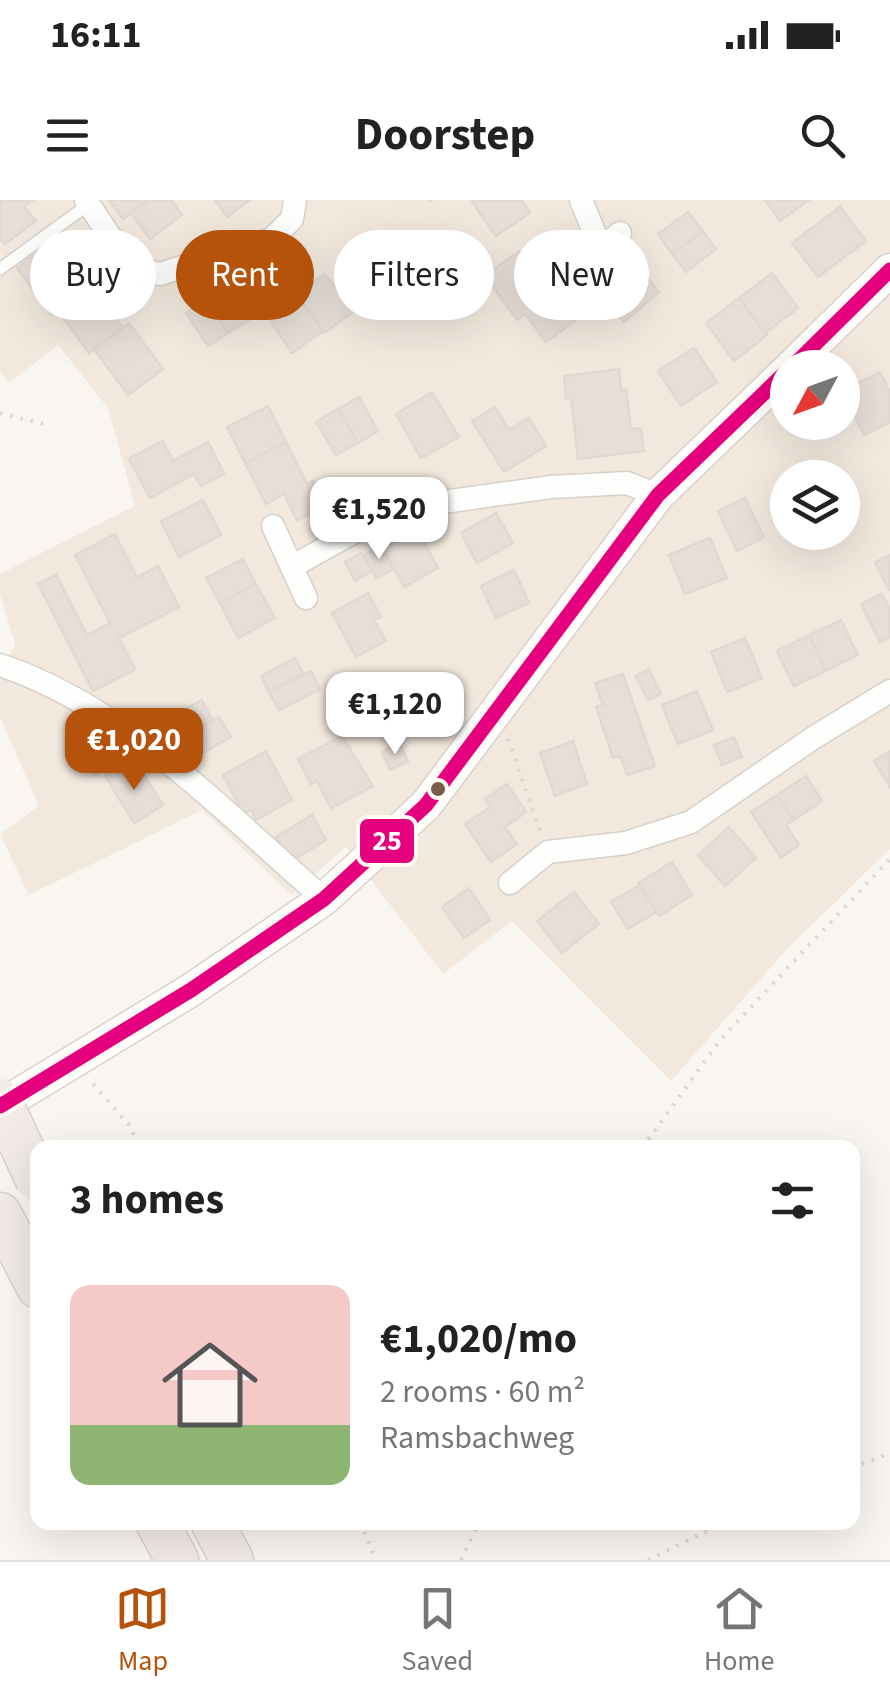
<!DOCTYPE html>
<meta charset="utf-8">
<style>
:root{--surface:#fff;--page:#f2f2f2;--text:#222;--muted:#767676;--line:#e0e0e0;--accent:#b45309}
body{margin:0;font-family:"Source Sans 3",sans-serif;background:var(--page);color:var(--text);height:100vh;display:flex;flex-direction:column;font-size:38px;white-space:nowrap}
*{box-sizing:border-box;margin:0}
p{font-size:32px;color:var(--muted)}
.icon{flex:none;width:55px;height:55px;fill:none;stroke:currentColor;stroke-width:2;stroke-linecap:round;stroke-linejoin:round}
.map{position:relative;flex:1;overflow:hidden}
.details{position:absolute;left:30px;top:940px;width:830px;height:390px;display:flex;flex-direction:column;background:var(--surface);border-radius:20px;box-shadow:0 10px 40px #0002}
.details>*{flex:none}
.hud{position:absolute;left:30px;top:30px;width:830px;height:90px;display:flex;gap:20px}
.needle{width:65px;rotate:229deg}
.fabs{position:absolute;left:770px;top:150px;display:grid;gap:20px}
.fabs a{display:grid;place-items:center;width:90px;height:90px;border-radius:50%;background:var(--surface);box-shadow:0 10px 40px #0002;font-size:50px}
.price{position:absolute;translate:-50% -85px;padding:0 22px;border-radius:20px;background:#fff;color:#222;font-size:32px;line-height:65px;filter:drop-shadow(0 2px 5px #0008)}
.price::after{content:'';position:absolute;left:50%;top:60px;width:30px;height:22px;margin-left:-15px;background:inherit;clip-path:polygon(0 0,100% 0,50% 100%)}
.price.active{background:var(--accent);color:#fff}
ul{padding:0;list-style:none}
li{display:flex;align-items:center;gap:30px;height:250px;padding:0 40px}
li span{display:grid;place-items:center;flex:none;width:280px;height:200px;border-radius:20px;color:#555}
li>.icon{margin-inline-start:auto}
span .icon{width:120px;height:120px;fill:#fffc;stroke-width:1}
li b{font-size:42px}
h2{display:flex;justify-content:space-between;align-items:center;height:120px;padding:0 40px;font-size:42px}
.pill{padding:0 35px;border-radius:45px;background:var(--surface);box-shadow:0 10px 40px #0002;font-size:35px;line-height:90px}
.pill.active{background:var(--accent);color:#fff}
.status{display:flex;justify-content:space-between;align-items:center;height:70px;padding:0 50px;background:var(--surface);direction:ltr}
.status svg{height:28px;fill:currentColor}
header{display:flex;justify-content:space-between;align-items:center;height:130px;padding:0 40px;background:var(--surface);font-size:45px;font-weight:700}
.dock{display:flex;justify-content:space-around;align-items:center;height:140px;border-top:2px solid var(--line);background:var(--surface);font-size:28px;color:var(--muted)}
.dock a{display:grid;justify-items:center;gap:5px}
.dock .active{color:var(--accent)}
.map>svg:first-child{display:block}
.residential{fill:#f2e8de;fill-rule:evenodd}
.building{fill:#e6ded7;stroke:#e2d8d2;stroke-width:2.5}
.lines{fill:none;stroke-linecap:round;stroke-linejoin:round}
.lane-casing{stroke:#d7d1cb;stroke-width:14}
.street-casing{stroke:#d7d1cb;stroke-width:25}
.secondary-casing{stroke:#d9d2cb;stroke-width:35}
.highway-casing{stroke:#dad1cc;stroke-width:45}
.path{stroke:#dcd5d0;stroke-width:4;stroke-dasharray:2.5 8;stroke-linecap:butt}
.lane{stroke:#fefefd;stroke-width:11}
.street{stroke:#fefefd;stroke-width:22}
.secondary{stroke:#fefefd;stroke-width:32}
.highway{stroke:#f2eae7;stroke-width:42}
.highway-bridge-casing{stroke:#dad1cc;stroke-width:45;stroke-linecap:butt}
.highway-bridge{stroke:#f2eae7;stroke-width:42}
.bus-1-casing{stroke:#fffaf3;stroke-width:22}
.bus-1{stroke:#e5007d;stroke-width:15}
.bus-dot{fill:#7a5c4d;stroke:#fffaf3;stroke-width:4}
.line-badge{stroke:#fffaf3;stroke-width:4}
.badge-label{font-size:28px;text-anchor:middle;font-weight:bold;fill:#fff}
</style>
<div class="status"><b>16:11</b><svg viewBox="0 0 49 12"><path d="M0 12V9h3v3zM5 12V6h3v6zM10 12V3h3v9zM15 12V0h3v12zM26 1h20v11H26zM47 4h2v5h-2z"/></svg></div>
<header><svg class="icon" aria-label="menu" viewBox="0 0 24 24"><path d="M4 6h16M4 12h16M4 18h16"/></svg>Doorstep<svg class="icon" aria-label="search" viewBox="0 0 24 24"><circle cx="10" cy="10" r="6"/><path d="M15 15l6 6"/></svg></header>
<div class="map">
<svg width="890" height="1360" viewBox="0 0 890 1360">
<rect width="100%" height="100%" fill="#f9f5f0"/>
<path class="residential" d="M0,0H890V649L787,749L671,881L512,721L443,774L346,647L291,695L202,610L29,695L0,634L39,606L0,517V474L15,444L0,394V374L135,306L108,208L58,145L9,183L0,172ZM788,168H842V222H788ZM788,278H842V332H788Z"/>
<path class="building" d="M0,0H33L24,6L36,21L5,44L0,38Z
M109,0H149L123,19Z
M149,0H171L182,15L150,39L131,13Z
M215,0H250L227,17Z
M475,0H522L530,13L496,36L472,2Z
M765,0H809L780,21Z
M840,7L866,41L818,77L792,43Z
M688,12L703,31L672,54L658,34Z
M703,31L716,49L686,72L672,54Z
M53,41L87,87L51,114L17,68Z
M519,51L544,85L551,80L579,118L546,142L525,114L517,120L485,76Z
M634,61L659,92L624,122L598,91Z
M772,73L798,108L765,133L739,98Z
M325,74L356,110L324,133L297,94Z
M90,85L123,128L89,153L57,110Z
M227,86L249,120L228,133L207,99Z
M294,90L323,131L292,153L271,122L274,120L267,109Z
M739,98L767,135L734,161L706,123Z
M207,99L228,133L208,146L186,113Z
M129,123L163,169L128,195L94,149Z
M694,148L717,182L681,206L658,171Z
M619,169L621,190L626,189L631,229L641,228L644,251L578,259L571,197L566,198L564,176Z
M880,172L890,192V222L864,235L842,191Z
M432,192L459,237L421,258L396,214Z
M359,197L378,231L358,243L338,209Z
M268,206L286,242L245,263L227,227Z
M495,207L509,230L529,218L546,246L504,272L472,221Z
M338,209L358,243L336,255L316,222Z
M163,241L173,261L208,242L224,274L201,286L194,274L150,298L129,259Z
M286,242L307,284L312,281L325,307L297,320L284,294L266,304L245,263Z
M745,298L764,337L737,351L718,311Z
M203,300L221,335L179,357L161,321Z
M496,313L513,343L477,363L461,333Z
M418,331L438,368L404,387L383,349Z
M115,334L137,377L158,366L179,407L119,438L135,469L93,491L38,384L56,375L87,435L110,423L75,355Z
M710,338L727,378L685,394L669,355Z
M381,346L394,369L376,378L364,355Z
M362,353L372,371L355,381L345,362Z
M890,355V390H889L875,362Z
M243,359L256,384L220,403L206,378Z
M514,370L529,403L496,418L481,386Z
M256,384L275,418L238,438L220,403Z
M368,393L381,417L374,420L386,441L356,457L332,413Z
M882,394L890,409V438L880,442L861,404Z
M841,420L858,455L826,471L809,435Z
M809,435L826,471L794,486L777,451Z
M745,438L762,478L727,492L711,452Z
M295,458L304,474L269,492L261,476Z
M649,469L661,494L648,500L636,476Z
M311,471L320,489L279,510L269,492Z
M623,474L655,566L627,575L620,556L613,558L596,507L603,505L595,483Z
M399,476L420,515L385,534L364,494Z
M697,491L713,530L678,544L662,505Z
M202,500L213,521L172,542L161,522Z
M219,517L231,537L189,560L178,539Z
M98,529L118,561L95,575L75,543Z
M342,536L373,586L331,608L317,581L311,584L298,559Z
M734,537L742,557L722,565L714,545Z
M573,541L587,584L555,596L540,553Z
M399,544L408,561L390,570L382,552Z
M266,551L292,600L256,620L251,610L243,613L223,575Z
M890,551V587L874,561Z
M127,562L138,581L145,576L163,605L134,623L105,576Z
M806,576L822,601L794,620L777,595Z
M507,584L526,612L505,627L517,644L491,662L465,624L490,607L485,599Z
M777,595L794,620L786,625L799,645L781,658L751,612Z
M312,615L326,640L291,661L276,637Z
M729,627L756,658L725,686L698,655Z
M672,662L692,695L659,716L639,683Z
M640,685L656,712L628,729L611,702Z
M469,688L490,720L464,738L442,707Z
M574,692L599,724L562,753L537,721Z"/>
<g class="lines">
<g class="lane-casing">
<path id="lane" d="M0,69L89,4"/>
</g>
<g class="street-casing">
<path id="street" d="M86,0L117,47L137,69L160,74L272,39L292,19L295,0
M581,0L601,49L620,33
M578,69L601,49
M273,326L306,398
M293,366L356,331L415,306L551,287L627,283L658,295
M0,465C126,507 225,613 324,699
M510,683L548,652L626,643L691,622L813,538L890,491"/>
</g>
<g class="secondary-casing">
<path id="secondary" d="M790,168L890,70
M0,906L191,790L324,699L426,605L658,295L788,170"/>
</g>
<g class="highway-casing">
<path id="highway" d="M0,1014L38,1087
M157,1322L177,1360
M212,1322L232,1360"/>
</g>
<path class="path" d="M430,0L431,2
M0,213L47,225
M508,539L541,634
M93,884L130,926L139,948
M642,948L721,839L890,659
M852,1268L890,1253
M360,1322L376,1360
M461,1360L479,1322
M648,1360L725,1322"/>
<use href="#lane" class="lane"/>
<use href="#street" class="street"/>
<use href="#secondary" class="secondary"/>
<use href="#highway" class="highway"/>
<g class="highway-bridge-casing">
<path id="highway-bridge" d="M0,900L37,980"/>
</g>
<use href="#highway-bridge" class="highway-bridge"/>
<g class="bus-1-casing">
<path id="bus-1" d="M791,168L890,70
M0,906L191,790L324,699L426,605L658,295L788,170"/>
</g>
<use href="#bus-1" class="bus-1"/>
</g>
<circle class="bus-dot" cx="438" cy="589" r="9"/>
<rect class="line-badge" x="358" y="617" width="58" height="48" rx="10" fill="#e5007d"/>
<g class="badge-label">
<text x="387" y="650">25</text>
</g>
</svg>
<div class="fabs">
<a><svg class="needle" viewBox="-14 -14 28 28"><path d="M0-13l5 13h-10z" fill="#e53935"/><path d="M0 13l5-13h-10z" fill="#767676"/></svg></a>
<a><svg class="icon" aria-label="layers" viewBox="0 0 24 24"><path d="M12 4l9 5-9 5-9-5zM3 14l9 5 9-5"/></svg></a>
</div>
<b class="price" style="left:379px;top:362px">€1,520</b>
<b class="price" style="left:395px;top:557px">€1,120</b>
<b class="price active" style="left:134px;top:593px">€1,020</b>
<div class="hud">
<a class="pill">Buy</a>
<a class="pill active">Rent</a>
<a class="pill">Filters</a>
<a class="pill">New</a>
</div>
<section class="details">
<h2>3 homes<svg class="icon" aria-label="filters" viewBox="0 0 24 24"><path d="M4 7h16M4 17h16"/><circle cx="9" cy="7" r="2"/><circle cx="15" cy="17" r="2"/></svg></h2>
<ul>
<li><span style="background:linear-gradient(#f6c9c9 70%,#8fb573 0)"><svg class="icon" aria-label="home" viewBox="0 0 24 24"><path d="M3 11l9-7 9 7M6 9v11h12V9"/></svg></span><div><b>€1,020/mo</b><p>2 rooms · 60 m²</p><p>Ramsbachweg</p></div></li>
</ul>
</section>
</div>
<nav class="dock">
<a class="active"><svg class="icon" aria-label="map" viewBox="0 0 24 24"><path d="M3 6l6-2 6 2 6-2v14l-6 2-6-2-6 2zM9 4v14M15 6v14"/></svg>Map</a>
<a><svg class="icon" aria-label="saved" viewBox="0 0 24 24"><path d="M7 4h10v16l-5-4-5 4z"/></svg>Saved</a>
<a><svg class="icon" aria-label="home" viewBox="0 0 24 24"><path d="M3 11l9-7 9 7M6 9v11h12V9"/></svg>Home</a>
</nav>
